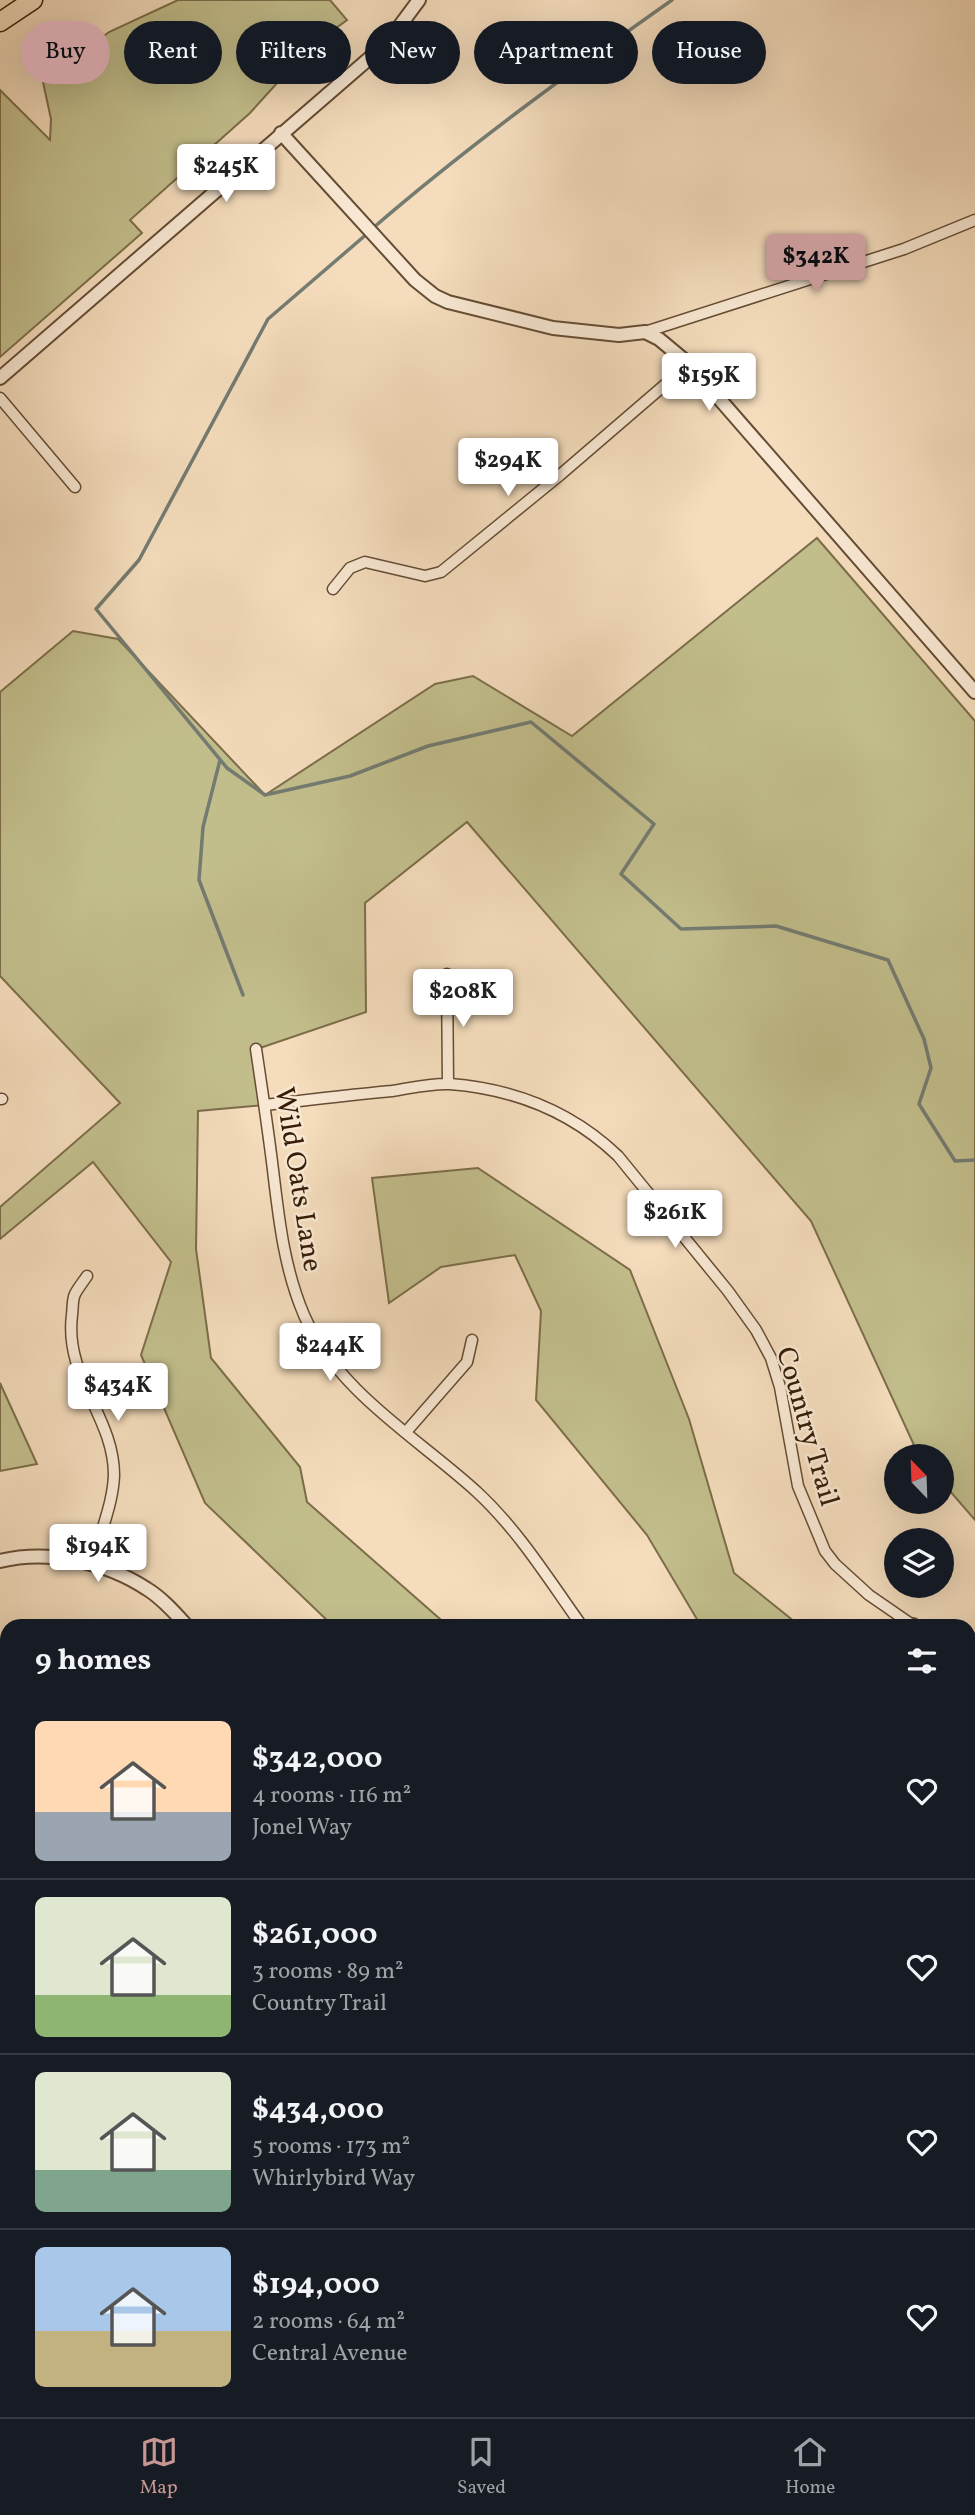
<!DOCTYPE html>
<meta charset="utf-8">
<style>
:root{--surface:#171b24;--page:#242831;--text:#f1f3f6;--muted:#9ea1a6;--line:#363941;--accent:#c59692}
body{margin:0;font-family:Vollkorn,serif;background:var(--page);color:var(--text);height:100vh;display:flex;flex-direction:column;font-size:26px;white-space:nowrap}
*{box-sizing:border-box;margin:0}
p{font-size:23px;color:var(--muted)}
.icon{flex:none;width:38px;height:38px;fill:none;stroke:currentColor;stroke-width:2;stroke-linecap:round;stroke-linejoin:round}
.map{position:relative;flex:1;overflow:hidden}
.panel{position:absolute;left:0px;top:1619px;width:976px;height:800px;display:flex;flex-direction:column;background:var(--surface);border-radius:21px 21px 0 0;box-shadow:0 7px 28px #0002}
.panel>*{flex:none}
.hud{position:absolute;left:21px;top:21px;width:934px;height:63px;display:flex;gap:14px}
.needle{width:46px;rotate:337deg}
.fabs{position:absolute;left:884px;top:1444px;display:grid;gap:14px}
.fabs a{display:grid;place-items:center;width:70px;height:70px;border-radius:50%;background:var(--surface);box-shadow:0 7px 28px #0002;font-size:35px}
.price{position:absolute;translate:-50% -60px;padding:0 16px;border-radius:7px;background:#fff;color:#222;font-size:23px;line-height:46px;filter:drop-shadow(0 2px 4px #0008)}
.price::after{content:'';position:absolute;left:50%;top:42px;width:21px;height:16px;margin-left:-10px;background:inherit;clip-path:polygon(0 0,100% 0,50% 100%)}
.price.active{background:var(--accent);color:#111}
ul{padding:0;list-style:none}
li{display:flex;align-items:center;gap:21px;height:175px;padding:0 35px}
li+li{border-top:2px solid var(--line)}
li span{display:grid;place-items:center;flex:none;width:196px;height:140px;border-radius:10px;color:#555}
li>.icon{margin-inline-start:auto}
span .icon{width:84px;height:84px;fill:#fffc;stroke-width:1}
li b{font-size:30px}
h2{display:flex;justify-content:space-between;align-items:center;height:84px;padding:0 35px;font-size:30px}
.chip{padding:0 24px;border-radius:32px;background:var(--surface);box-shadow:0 7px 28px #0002;font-size:24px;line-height:63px}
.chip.active{background:var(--accent);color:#111}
.menu{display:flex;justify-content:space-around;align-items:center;height:98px;border-top:2px solid var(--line);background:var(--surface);font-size:19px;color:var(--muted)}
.menu a{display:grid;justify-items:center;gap:4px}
.menu .active{color:var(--accent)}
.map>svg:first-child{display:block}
.green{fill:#c2be8c;stroke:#7c6d4a;stroke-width:2}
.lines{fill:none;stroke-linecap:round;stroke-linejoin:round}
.stream{stroke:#747b71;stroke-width:3.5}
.minor-casing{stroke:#664c34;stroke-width:13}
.tertiary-casing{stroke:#664c34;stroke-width:16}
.secondary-casing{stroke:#361c07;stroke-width:18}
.motorway-casing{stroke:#361c07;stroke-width:21}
.minor{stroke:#f8e8d3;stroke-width:10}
.tertiary{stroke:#f8e8d3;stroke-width:12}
.secondary{stroke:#f8e8d3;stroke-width:14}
.motorway{stroke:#f4dcbc;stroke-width:18}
.labels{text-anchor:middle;stroke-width:5;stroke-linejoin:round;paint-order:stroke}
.street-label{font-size:28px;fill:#361c07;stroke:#f8e8d3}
</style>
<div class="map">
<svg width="975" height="2417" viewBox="0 0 975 2417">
<rect width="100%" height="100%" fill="#f4dcbc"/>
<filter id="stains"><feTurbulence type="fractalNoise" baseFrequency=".00286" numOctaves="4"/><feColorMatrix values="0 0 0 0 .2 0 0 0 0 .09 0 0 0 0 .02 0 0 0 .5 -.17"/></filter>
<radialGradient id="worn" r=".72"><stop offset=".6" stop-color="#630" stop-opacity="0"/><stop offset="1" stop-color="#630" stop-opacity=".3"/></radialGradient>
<path class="green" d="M178,0H330L347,20L309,48L250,113L130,220L142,233L0,357V90L50,140L51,119L43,82L109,32Z
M817,538L975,721V1520L942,1482V1456H919L811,1221L467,822L365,903L366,1012L257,1049L265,1105L198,1111L196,1249L211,1358L300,1467L307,1502L448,1626H333L205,1503L141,1355L171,1262L93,1162L0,1239V1207L120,1103L0,976V692L73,631L118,639L265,795L435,684L473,676L572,736Z
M478,1168L630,1270L689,1419L734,1573L800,1626H701L647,1535L536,1400L541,1311L515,1255L441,1267L389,1303L372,1178Z
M0,1383L37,1464L0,1471Z
M7,1675V1796H0V1773L6,1771L0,1723V1677Z
M970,1750L975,1751V1857L970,1861Z
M7,1955V2078L0,2089V1958Z
M47,2412H204V2416L47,2417Z
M385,2412H869L873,2417H378L377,2414Z"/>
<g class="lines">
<path class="stream" d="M373,228C468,146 570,72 672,0
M368,233L268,319L139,560L96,609L227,768L265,795L350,776L428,746L531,722L654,824L621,874L681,929L776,926L888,960L924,1039L931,1068L919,1104L955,1161L975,1160
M220,760L203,827L199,880L243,995"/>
<g class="minor-casing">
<path id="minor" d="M645,332L904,249L975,220
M0,398L75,487
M333,589L350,568L365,562L425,576L441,572L560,475L689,364
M447,974L448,1084
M256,1049C262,1089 268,1129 273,1170C279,1220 284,1268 304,1315C338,1393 417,1437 477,1492C519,1531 549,1580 582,1626
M0,1099H2
M265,1105C307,1100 349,1095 392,1091C411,1088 431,1083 450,1084C514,1089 572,1112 618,1156L728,1291L756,1330L771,1358L780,1387L798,1486L825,1551L835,1564L869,1595L914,1626
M87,1276C83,1282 78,1288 75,1294C72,1300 73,1308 72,1315C64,1377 114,1417 114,1475C113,1505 99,1534 93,1564
M406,1432L467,1362L472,1340
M970,1663L975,1666
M292,2412L293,2417"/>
</g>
<g class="tertiary-casing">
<path id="tertiary" d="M281,133L415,280L435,296L448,302L553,328L619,335L645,332L659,339L689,364L975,692
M0,378L387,43L419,0
M0,1561C48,1549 106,1562 147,1589C162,1598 175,1613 187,1626
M913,1626V1625
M970,2045L975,2043"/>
</g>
<g class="secondary-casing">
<path id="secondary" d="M0,2208H7
M970,2311L975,2315"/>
</g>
<g class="motorway-casing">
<path id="motorway" d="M0,22L33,0"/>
</g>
<use href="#minor" class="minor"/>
<use href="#tertiary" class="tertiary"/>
<use href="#secondary" class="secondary"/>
<use href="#motorway" class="motorway"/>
</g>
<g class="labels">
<g class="street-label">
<text transform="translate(300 1179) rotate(81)" y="10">Wild Oats Lane</text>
<text transform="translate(809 1426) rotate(74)" y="10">Country Trail</text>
</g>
</g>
<rect width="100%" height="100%" filter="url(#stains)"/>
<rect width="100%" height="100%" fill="url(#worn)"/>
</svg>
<div class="fabs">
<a><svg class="needle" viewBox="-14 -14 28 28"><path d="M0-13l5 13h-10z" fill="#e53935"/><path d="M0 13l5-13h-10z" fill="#9ea1a6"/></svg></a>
<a><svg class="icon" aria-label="layers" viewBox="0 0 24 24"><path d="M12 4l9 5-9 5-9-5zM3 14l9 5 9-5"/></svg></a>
</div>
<b class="price" style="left:226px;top:204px">$245K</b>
<b class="price active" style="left:816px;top:294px">$342K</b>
<b class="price" style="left:709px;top:413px">$159K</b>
<b class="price" style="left:508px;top:498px">$294K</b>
<b class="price" style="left:463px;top:1029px">$208K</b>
<b class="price" style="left:675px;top:1250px">$261K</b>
<b class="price" style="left:330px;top:1383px">$244K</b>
<b class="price" style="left:118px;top:1423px">$434K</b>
<b class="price" style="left:98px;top:1584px">$194K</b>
<div class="hud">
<a class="chip active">Buy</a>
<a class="chip">Rent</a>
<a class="chip">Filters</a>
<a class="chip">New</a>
<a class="chip">Apartment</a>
<a class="chip">House</a>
</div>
<section class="panel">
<h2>9 homes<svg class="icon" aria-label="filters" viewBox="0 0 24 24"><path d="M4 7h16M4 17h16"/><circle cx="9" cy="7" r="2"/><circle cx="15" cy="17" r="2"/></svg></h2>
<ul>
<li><span style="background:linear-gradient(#ffd9b3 65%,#9aa5b1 0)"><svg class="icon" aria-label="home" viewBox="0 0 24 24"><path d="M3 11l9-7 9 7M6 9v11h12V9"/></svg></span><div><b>$342,000</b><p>4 rooms · 116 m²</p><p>Jonel Way</p></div><svg class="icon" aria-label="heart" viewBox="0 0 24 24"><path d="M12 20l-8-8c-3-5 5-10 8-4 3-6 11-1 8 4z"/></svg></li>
<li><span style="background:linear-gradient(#dfe7d0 70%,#8fb573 0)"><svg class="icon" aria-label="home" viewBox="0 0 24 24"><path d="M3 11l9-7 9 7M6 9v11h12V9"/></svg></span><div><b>$261,000</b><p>3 rooms · 89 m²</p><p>Country Trail</p></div><svg class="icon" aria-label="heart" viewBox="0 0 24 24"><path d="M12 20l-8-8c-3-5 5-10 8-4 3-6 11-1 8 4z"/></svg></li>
<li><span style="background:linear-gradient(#dfe7d0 70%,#7fa58c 0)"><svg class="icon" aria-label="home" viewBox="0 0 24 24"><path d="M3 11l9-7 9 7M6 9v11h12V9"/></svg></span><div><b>$434,000</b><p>5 rooms · 173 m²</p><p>Whirlybird Way</p></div><svg class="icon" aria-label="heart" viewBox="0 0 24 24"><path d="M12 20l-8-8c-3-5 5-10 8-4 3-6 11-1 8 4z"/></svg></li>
<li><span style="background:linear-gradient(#a9c7e8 60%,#c2b280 0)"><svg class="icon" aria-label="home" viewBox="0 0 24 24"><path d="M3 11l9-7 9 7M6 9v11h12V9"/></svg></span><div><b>$194,000</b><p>2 rooms · 64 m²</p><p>Central Avenue</p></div><svg class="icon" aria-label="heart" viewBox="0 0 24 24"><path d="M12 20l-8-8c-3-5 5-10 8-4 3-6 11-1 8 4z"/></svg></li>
</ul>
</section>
</div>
<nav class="menu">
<a class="active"><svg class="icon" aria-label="map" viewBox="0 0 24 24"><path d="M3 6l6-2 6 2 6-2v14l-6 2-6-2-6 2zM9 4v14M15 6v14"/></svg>Map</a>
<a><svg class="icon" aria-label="saved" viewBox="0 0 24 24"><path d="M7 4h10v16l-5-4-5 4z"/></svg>Saved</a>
<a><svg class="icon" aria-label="home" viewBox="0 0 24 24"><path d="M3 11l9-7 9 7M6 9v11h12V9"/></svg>Home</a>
</nav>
